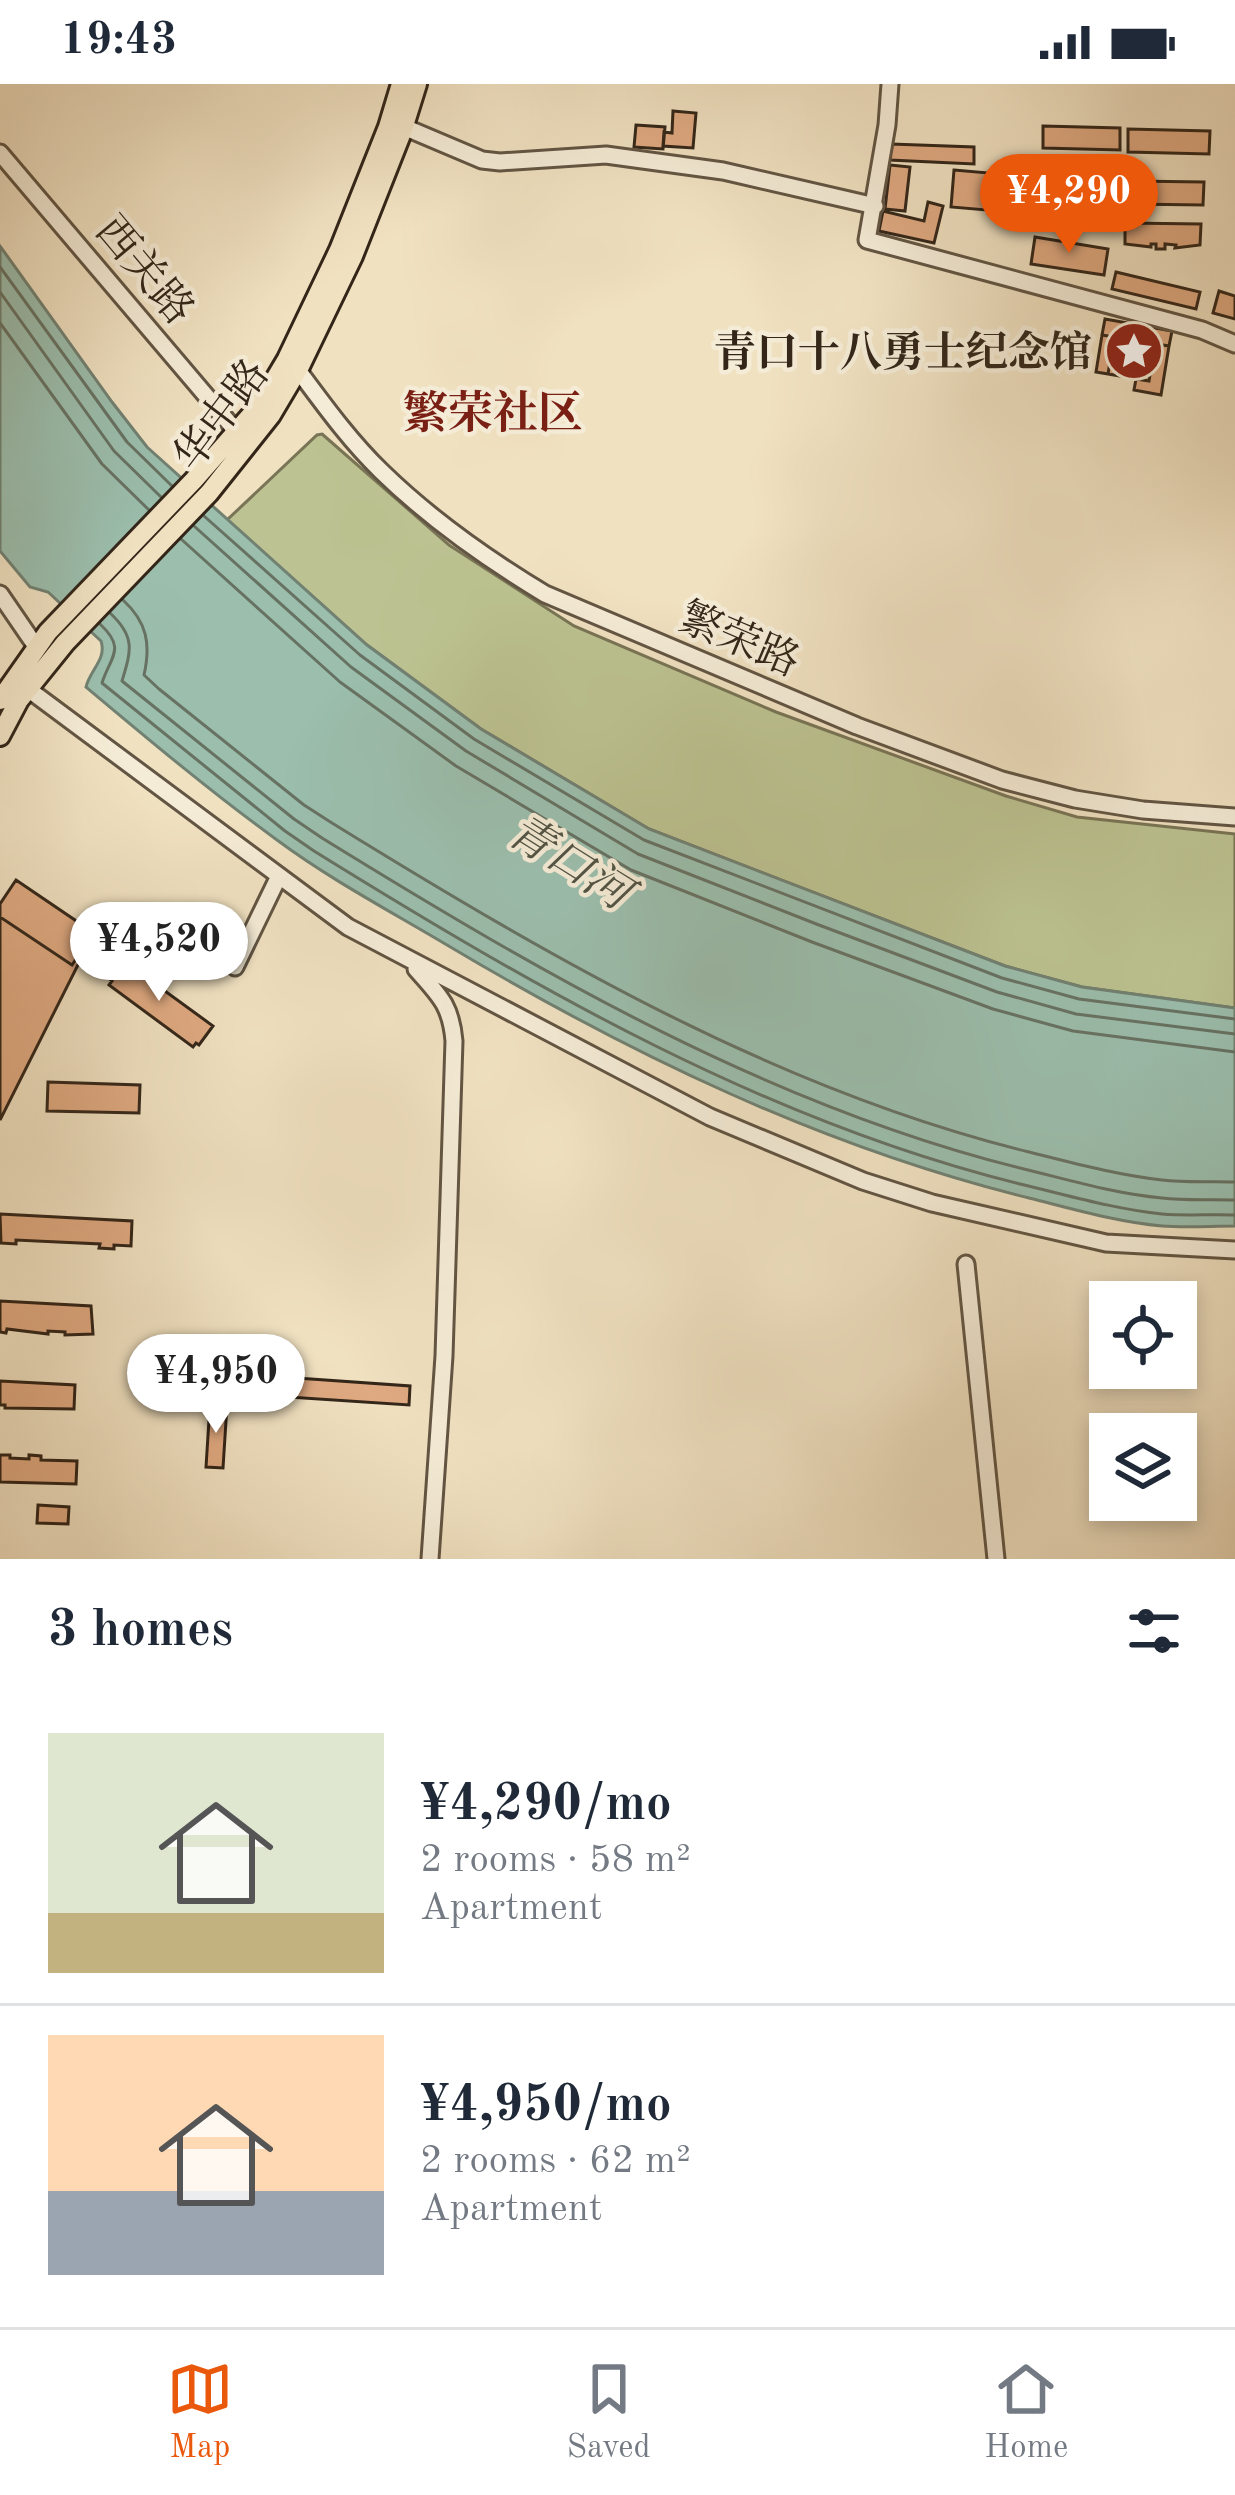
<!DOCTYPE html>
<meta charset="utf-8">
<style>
:root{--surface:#fff;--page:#f6f6f7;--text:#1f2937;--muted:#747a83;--line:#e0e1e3;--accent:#ea580c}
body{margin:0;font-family:"Old Standard TT","Noto Serif SC",serif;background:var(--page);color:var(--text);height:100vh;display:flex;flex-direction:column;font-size:45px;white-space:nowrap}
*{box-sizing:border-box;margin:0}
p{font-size:39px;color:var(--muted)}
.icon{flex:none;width:66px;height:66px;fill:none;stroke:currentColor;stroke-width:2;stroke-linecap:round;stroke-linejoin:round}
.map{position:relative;height:1475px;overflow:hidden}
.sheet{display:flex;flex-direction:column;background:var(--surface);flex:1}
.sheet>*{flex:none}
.controls{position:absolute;left:1089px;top:1197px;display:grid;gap:24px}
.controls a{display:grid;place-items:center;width:108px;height:108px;border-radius:0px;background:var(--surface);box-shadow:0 6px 18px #0003;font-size:60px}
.price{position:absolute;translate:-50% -102px;padding:0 27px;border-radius:42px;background:#fff;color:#222;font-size:39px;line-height:78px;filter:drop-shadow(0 3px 6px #0008)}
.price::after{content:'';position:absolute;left:50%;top:72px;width:36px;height:27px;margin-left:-18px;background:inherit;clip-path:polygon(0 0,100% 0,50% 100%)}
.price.on{background:var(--accent);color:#fff}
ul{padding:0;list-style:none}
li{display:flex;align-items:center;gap:36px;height:300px;padding:0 48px}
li+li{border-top:3px solid var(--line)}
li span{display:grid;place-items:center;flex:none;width:336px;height:240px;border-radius:0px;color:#555}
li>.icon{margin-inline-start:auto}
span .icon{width:144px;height:144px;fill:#fffc;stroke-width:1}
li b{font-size:51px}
h2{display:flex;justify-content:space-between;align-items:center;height:144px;padding:0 48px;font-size:51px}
.status{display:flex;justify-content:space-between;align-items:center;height:84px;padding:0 60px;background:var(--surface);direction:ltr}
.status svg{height:33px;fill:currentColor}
.tabs{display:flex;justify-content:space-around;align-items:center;height:168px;border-top:3px solid var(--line);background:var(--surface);font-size:33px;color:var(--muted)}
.tabs a{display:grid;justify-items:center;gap:6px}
.tabs .on{color:var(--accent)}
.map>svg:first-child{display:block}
.green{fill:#bcc291;stroke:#787455;stroke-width:3}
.water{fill:#9bbead;stroke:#718172;stroke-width:3}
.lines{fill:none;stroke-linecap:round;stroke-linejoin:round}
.shore{stroke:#677263;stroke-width:3}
.building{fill:#dfa981;stroke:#332619;stroke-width:3}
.minor-casing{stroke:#625543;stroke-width:21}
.major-casing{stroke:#332619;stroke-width:24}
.minor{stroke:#f5ecd7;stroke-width:15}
.major{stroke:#f0e1c1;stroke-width:18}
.labels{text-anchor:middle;stroke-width:9;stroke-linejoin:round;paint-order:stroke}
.street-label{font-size:42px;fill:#332619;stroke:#f5ecd7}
.poi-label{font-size:42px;font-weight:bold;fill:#332619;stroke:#f5ecd7;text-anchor:end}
.neighbourhood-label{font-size:45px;font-weight:bold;fill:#7a1f14;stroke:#f5ecd7}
.water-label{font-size:45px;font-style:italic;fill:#525445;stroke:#f5ecd7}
</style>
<div class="status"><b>19:43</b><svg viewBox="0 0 49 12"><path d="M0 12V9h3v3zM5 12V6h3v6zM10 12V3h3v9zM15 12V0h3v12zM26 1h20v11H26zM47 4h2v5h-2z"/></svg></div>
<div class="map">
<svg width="1235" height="1475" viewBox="0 0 1235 1475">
<rect width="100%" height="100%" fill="#f0e1c1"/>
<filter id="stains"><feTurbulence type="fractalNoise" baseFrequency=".00167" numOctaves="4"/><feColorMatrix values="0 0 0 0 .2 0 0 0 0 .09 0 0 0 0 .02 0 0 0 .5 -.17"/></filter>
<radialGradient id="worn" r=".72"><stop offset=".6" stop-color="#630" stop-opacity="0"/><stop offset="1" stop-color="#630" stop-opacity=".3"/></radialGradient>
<path class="green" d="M322,350L449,461L574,542L776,628L1006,712L1077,733L1235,750V924L1082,903L1005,882L649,745L481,645L367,561L227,436L317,351Z"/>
<path class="water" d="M0,162L112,318L147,363L367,561L481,645L649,745L1005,882L1082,903L1235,924V1142C1211,1142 1186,1144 1162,1142C1117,1138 1073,1125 1029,1114C822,1063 630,970 447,861C390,827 331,796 277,756C211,708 148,655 86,603C90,586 107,575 101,557L48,508L30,503L0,467Z"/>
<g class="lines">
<path class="shore" d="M0,183L127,358L172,402
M0,208L114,367L161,413
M0,239L102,380L149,426
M204,432L360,571L474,655L644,756L1002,894L1079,915L1235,935
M194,442L351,583L466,667L638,770L819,841L997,908L1076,930L1235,950
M181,455L340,598L456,682L631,786L812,858L993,925L1073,947L1235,968
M123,516C147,538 151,560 144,591L159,605L304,721L332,739C551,874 777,1006 1029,1068C1073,1079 1117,1091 1162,1096C1186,1099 1211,1097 1235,1098
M110,529C136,553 131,567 122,597L294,735L322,754C544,891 773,1024 1028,1086C1073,1097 1117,1110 1162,1114C1186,1117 1211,1115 1235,1116
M100,540C127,565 110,573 102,599L285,747L314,767C535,904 765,1037 1020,1100C1067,1111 1114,1125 1162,1130C1186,1132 1211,1130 1235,1131"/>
</g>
<path class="building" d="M673,27L696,29L693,64L663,62L664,48L672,49Z
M636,41L665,43L663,65L634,63Z
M1043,42L1120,44V66L1043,64Z
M1128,45L1210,47L1209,70L1128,68Z
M891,60L974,63V80L890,76Z
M890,81L910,83L905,127L885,125Z
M954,86L989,89L986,126L951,123Z
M1039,93L1111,95V116L1038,115Z
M1130,97L1204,98L1203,121L1129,120Z
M928,118L943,122L934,159L879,147L883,127L924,137Z
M1125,139L1201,140L1200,161L1175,164L1176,161L1165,160V165H1156V160H1151V163L1125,160Z
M1035,153L1108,165L1104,191L1031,180Z
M1116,188L1200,208L1196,225L1112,205Z
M1219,207L1235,212V235L1213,229Z
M1105,235L1172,247L1169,262L1102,251Z
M1102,251L1114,253L1108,290L1096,288Z
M1155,260L1169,262L1161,311L1134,306L1136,295L1149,297Z
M1110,278L1151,285L1149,297L1108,290Z
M16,796L94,849L72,881L0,833V820Z
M16,796L94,849L0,1036V820Z
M121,875L213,942L199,961L196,959L193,963L109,901L112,897L107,893Z
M48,998L140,1001L139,1029L47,1027Z
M0,1130L132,1137L131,1162L114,1161V1165L99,1164L100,1160L16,1156V1160L1,1159Z
M0,1217L91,1222L93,1250L65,1251V1248L48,1247V1250L7,1245L6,1249L0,1248Z
M213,1288L410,1302L409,1321L212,1308Z
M0,1297L75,1301L74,1325L5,1324V1321H0Z
M210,1320L227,1321L223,1384L206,1383Z
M0,1371H10V1374L29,1375V1371L41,1372V1376L77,1377L76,1400L0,1398Z
M38,1421L69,1423L68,1440L37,1439Z"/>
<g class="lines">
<g class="minor-casing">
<path id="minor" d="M890,0L887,41L867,156L1202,246L1235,260
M404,43L482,76L500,78L606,71L723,87L875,122
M0,69L236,347
M298,286C324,321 350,357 381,387C430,435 487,475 545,510L857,642L1002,696L1075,715L1143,726L1235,733
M0,510L37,564
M28,605L348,843L710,1033L863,1097L932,1119L1106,1159L1235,1166
M235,883L279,792
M416,885C439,911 451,921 454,957L444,1272L430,1475
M966,1180L996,1475"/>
</g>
<g class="major-casing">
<path id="major" d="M0,616L48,548L194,396L259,322L287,275L339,166L388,43L401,0
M0,652L19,616L65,559L209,409L271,331L300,282L353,172L402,48L417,0"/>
</g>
<use href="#minor" class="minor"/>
<use href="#major" class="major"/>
</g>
<defs>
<g id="sight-disc" transform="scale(3)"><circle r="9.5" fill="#8f2418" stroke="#f5ecd7"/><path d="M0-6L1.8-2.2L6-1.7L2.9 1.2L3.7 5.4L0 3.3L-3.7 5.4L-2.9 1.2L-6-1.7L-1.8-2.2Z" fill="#fff"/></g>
</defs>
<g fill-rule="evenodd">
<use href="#sight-disc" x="1134" y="267"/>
</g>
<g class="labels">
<g class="street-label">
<text transform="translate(146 185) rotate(50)" y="15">西关路</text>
<text transform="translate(220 330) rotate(-53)" y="15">华中路</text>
<text transform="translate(740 554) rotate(23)" y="15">繁荣路</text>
</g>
<g class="poi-label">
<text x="1092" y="282">青口十八勇士纪念馆</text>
</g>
<g class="neighbourhood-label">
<text x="493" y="344">繁荣社区</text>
</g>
<g class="water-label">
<text transform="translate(570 777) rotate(32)" y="16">青口河</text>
</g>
</g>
<rect width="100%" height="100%" filter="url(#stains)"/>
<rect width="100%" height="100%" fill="url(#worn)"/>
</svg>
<div class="controls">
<a><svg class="icon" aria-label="locate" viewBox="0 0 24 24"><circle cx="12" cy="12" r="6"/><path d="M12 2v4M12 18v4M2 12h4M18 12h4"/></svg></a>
<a><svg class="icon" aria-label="layers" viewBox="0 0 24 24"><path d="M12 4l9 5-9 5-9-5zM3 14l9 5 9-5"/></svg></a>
</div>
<b class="price on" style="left:1069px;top:172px">¥4,290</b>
<b class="price" style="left:159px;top:920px">¥4,520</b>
<b class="price" style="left:216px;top:1352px">¥4,950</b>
</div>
<section class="sheet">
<h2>3 homes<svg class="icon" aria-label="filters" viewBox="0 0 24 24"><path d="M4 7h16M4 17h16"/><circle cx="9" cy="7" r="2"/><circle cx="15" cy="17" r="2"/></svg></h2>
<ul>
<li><span style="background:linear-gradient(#dfe7d0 75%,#c2b280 0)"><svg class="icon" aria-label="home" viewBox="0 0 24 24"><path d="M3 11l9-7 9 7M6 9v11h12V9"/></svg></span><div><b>¥4,290/mo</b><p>2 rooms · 58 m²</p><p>Apartment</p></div></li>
<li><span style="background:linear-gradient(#ffd9b3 65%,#9aa5b1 0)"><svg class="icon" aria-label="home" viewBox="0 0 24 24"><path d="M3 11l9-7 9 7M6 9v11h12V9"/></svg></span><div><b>¥4,950/mo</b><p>2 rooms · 62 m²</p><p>Apartment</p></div></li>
</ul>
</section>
<nav class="tabs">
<a class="on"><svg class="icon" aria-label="map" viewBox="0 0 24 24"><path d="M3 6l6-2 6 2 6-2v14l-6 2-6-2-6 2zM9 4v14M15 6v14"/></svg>Map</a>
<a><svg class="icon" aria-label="saved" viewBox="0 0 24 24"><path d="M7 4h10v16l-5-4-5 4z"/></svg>Saved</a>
<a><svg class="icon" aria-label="home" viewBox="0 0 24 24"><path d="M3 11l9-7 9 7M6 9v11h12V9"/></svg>Home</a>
</nav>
